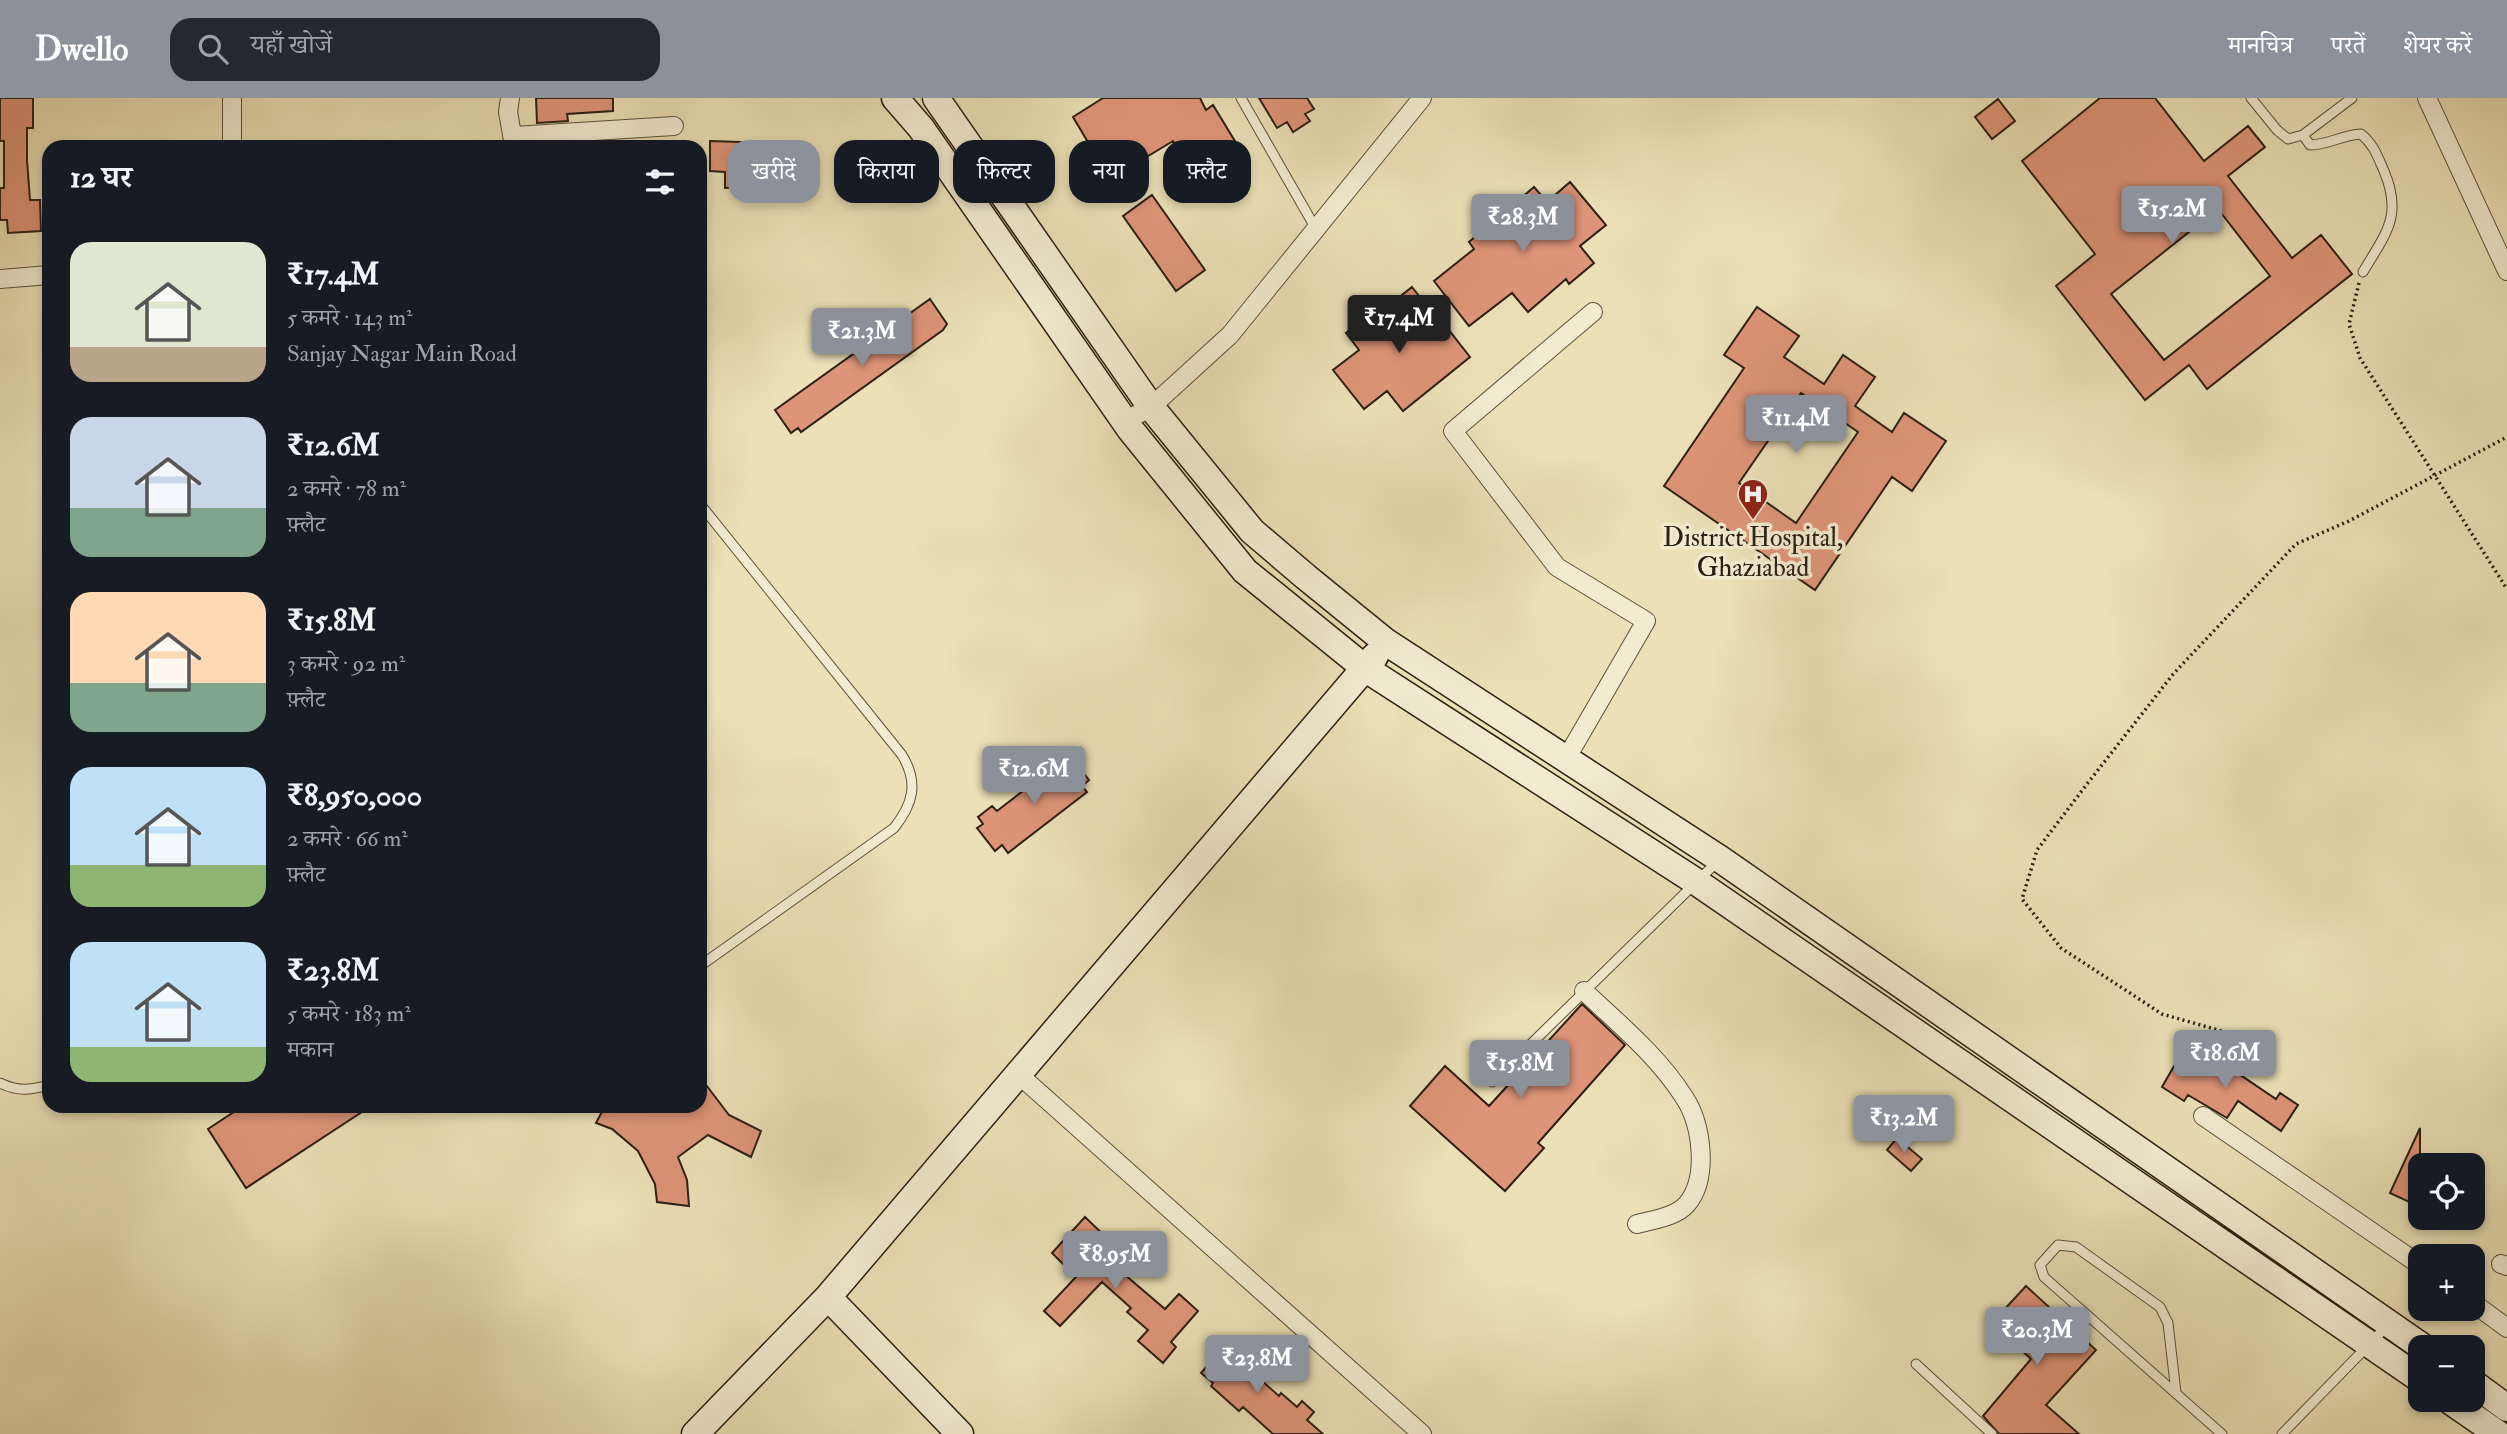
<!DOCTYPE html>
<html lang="hi">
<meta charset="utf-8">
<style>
:root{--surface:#171b24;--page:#242831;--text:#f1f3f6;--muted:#9ea1a6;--accent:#8c9099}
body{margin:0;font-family:"IM FELL Double Pica","Noto Serif Devanagari",serif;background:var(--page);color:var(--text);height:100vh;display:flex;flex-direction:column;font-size:26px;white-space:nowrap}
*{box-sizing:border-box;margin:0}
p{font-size:23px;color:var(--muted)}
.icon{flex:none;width:38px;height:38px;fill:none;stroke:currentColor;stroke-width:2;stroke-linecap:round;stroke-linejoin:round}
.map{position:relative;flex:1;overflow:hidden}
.sheet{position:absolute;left:42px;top:42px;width:665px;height:973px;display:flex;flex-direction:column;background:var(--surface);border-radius:21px;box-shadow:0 4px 10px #0003}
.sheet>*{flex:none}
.hud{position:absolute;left:728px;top:42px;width:665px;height:63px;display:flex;gap:14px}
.controls{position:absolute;left:2408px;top:1055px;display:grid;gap:14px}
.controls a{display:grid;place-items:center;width:77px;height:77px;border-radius:14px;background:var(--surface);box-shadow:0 4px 10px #0003;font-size:35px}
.price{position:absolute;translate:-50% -60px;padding:0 16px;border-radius:7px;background:var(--accent);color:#fff;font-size:23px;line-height:46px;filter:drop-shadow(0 2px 4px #0008)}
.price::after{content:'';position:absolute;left:50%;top:42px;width:21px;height:16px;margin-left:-10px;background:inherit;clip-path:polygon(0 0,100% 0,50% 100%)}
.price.on{background:#222;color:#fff}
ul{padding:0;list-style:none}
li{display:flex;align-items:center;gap:21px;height:175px;padding:0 28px}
li span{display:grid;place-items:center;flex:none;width:196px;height:140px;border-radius:21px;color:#555}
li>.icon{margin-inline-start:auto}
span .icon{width:84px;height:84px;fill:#fffc;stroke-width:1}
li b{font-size:30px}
h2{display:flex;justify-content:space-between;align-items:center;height:84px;padding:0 28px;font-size:30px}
.tag{padding:0 24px;border-radius:21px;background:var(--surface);box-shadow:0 4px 10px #0003;font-size:24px;line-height:63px}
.tag.on{background:var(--accent);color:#fff}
header{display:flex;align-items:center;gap:42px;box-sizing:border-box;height:98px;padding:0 35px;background:var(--accent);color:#fff}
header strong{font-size:33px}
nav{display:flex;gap:38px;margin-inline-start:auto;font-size:24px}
.search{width:490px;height:63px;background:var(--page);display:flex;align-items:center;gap:18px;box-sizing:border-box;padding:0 24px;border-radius:21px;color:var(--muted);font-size:26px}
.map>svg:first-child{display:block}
.building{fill:#de9478;stroke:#2c2012;stroke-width:2;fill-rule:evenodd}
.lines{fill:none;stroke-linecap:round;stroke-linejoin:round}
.lane-casing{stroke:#5c503b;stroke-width:11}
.street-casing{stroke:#5c503b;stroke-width:20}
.secondary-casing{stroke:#2c2012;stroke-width:29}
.path{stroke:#2c2012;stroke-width:3.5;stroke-dasharray:2 3.5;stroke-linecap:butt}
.lane{stroke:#f2ebd0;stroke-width:9}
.street{stroke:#f2ebd0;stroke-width:18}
.secondary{stroke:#f2ebd0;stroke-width:26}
.labels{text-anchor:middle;stroke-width:7;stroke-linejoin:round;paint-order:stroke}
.poi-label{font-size:26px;fill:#2c2012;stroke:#f2ebd0}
</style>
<header>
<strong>Dwello</strong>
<div class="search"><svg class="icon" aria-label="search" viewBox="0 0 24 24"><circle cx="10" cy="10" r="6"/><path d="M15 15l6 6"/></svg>यहाँ खोजें</div>
<nav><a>मानचित्र</a><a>परतें</a><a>शेयर करें</a></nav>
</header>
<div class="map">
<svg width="2507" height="1336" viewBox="0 0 2507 1336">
<rect width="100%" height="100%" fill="#ebe0b6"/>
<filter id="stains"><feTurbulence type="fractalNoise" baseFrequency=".00286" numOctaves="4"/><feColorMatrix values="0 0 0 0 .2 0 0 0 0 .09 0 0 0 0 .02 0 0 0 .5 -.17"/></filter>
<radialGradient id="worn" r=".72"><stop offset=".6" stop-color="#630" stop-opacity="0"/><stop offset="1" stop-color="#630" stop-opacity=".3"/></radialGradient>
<path class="building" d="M0,0H33V30H27V62L30,102H40L41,133L8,135L7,122H0V90H4V43H0Z
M536,0H613V13L567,16L568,23L537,25Z
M1103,0H1200L1206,12L1213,7L1244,58L1199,85L1173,43L1110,81L1073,19Z
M1259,0H1307L1314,11L1305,16L1310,23L1293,34L1287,24L1277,30Z
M2100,0H2155L2204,63L2248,28L2265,49L2228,78L2292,160L2321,137L2352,176L2207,291L2189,267L2145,302L2056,188L2095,156L2022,63ZM2218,111L2270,178L2164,262L2111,196Z
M1998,1L2015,23L1992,41L1975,19Z
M710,43L770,45L769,73H755V88L725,90V74L710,73Z
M1570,84L1606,127L1580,148L1594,165L1569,186L1566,181L1528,214L1512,195L1469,228L1434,183L1474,151L1469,144L1534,89L1547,104Z
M1152,97L1205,172L1176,193L1123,118Z
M1412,189L1426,207L1418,213L1439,239L1448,231L1470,259L1403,313L1387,293L1364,311L1333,272L1359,252L1346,235L1370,216L1373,220Z
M930,201L947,226L943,232L801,334L798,330L791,335L775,312Z
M1757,209L1799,238L1784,259L1824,286L1843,257L1875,279L1855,308L1892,334L1904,315L1946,343L1912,393L1892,379L1815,492L1664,388L1744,270L1724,257ZM1801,295L1858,334L1796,425L1739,385Z
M1059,657L1064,663L1070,658L1089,682L1082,688L1087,694L1008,755L1002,747L995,753L977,730L983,726L978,719L992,708L997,713L1050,672L1046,667Z
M1582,906L1625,947L1538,1045L1544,1050L1505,1093L1410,1008L1445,968L1489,1008Z
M2185,949L2227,975L2230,970L2276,1001L2280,995L2298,1007L2281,1033L2238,1003L2227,1020L2188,997L2184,1003L2162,989Z
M700,979L729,1017L761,1033L751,1059L708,1037L678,1059L687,1082L689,1108L657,1104L655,1086L638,1053L612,1031L596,1025L605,1008H632L641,1012L646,1008H700Z
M243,1008H371L246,1090L208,1031Z
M2420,1030V1109L2390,1095Z
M1897,1040L1922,1061L1911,1073L1887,1052Z
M1085,1119L1109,1142L1101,1150L1124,1176L1165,1211L1179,1196L1198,1213L1171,1244L1176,1249L1163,1265L1138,1243L1148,1232L1127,1214L1131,1210L1102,1184L1060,1228L1044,1213L1076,1179L1052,1155Z
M2026,1188L2096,1252L2046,1307L2079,1336H1999L1983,1318L2031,1261L1992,1225Z
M1226,1247L1242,1261L1247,1255L1259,1266L1252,1274L1279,1298L1281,1295L1297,1309L1302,1303L1314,1314L1307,1322L1323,1336H1273L1243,1309L1239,1313L1211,1288L1213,1285L1201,1275Z"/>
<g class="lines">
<g class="lane-casing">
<path id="lane" d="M1241,0L1316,131
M2251,0L2277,32L2288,41L2303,37L2352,0
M2303,37L2310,47C2328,47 2342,37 2361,36C2374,47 2377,57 2384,73C2403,118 2386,135 2363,174
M700,406L902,657C919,685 913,706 894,730L700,868
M1492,984L1719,762
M0,985C18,994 31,992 49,987
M1916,1266L1992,1336
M2176,1295L2168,1225L2160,1209L2076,1149L2058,1147L2040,1167L2044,1179L2222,1336
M2282,1336L2388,1227"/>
</g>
<g class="street-casing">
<path id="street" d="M232,0V49
M510,0L508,14L514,48
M2427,0L2507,173
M514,38L674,28
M0,181L49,177
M1125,323L1151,309L1230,237L1422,0
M1566,661L1646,523L1557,469L1453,333L1593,214
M1584,893C1619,926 1658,958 1684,999C1702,1026 1709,1080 1687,1106C1676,1119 1652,1122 1637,1126
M1017,975L1422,1336
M2203,1018L2420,1167
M2501,1166L2507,1168
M2473,1205L2507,1230"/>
</g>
<g class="secondary-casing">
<path id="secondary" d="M895,0L921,30L1130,331L1245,473L1366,571L1695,783L2420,1281
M936,0L1151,309L1252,433L1306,479L1386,544L1720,761L2424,1250
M828,1199L960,1336
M2473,1285L2507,1310
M2449,1302L2498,1336
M695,1336L828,1199L1375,558"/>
</g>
<path class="path" d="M2359,185L2349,226L2360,260L2507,491
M2232,936L2162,916L2061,850L2022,801L2037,752L2087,686L2174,575L2296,446L2349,423L2507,339"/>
<use href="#lane" class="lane"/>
<use href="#street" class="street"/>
<use href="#secondary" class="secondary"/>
</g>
<defs>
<g id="hospital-pin" transform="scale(1.575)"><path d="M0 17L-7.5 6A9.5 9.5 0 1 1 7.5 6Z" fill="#8f2418" stroke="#f2ebd0"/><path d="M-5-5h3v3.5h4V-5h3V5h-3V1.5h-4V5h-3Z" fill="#fff"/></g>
</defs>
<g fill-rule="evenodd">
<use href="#hospital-pin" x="1753" y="396"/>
</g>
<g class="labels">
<g class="poi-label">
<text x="1753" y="448">District Hospital,<tspan x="1753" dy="30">Ghaziabad</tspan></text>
</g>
</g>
<rect width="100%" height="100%" filter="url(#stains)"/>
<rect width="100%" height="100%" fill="url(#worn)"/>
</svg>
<div class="controls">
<a><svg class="icon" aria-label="locate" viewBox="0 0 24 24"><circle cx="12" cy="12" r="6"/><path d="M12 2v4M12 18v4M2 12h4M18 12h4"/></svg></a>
<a>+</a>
<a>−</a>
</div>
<b class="price" style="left:2172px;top:148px">₹15.2M</b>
<b class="price" style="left:1523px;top:156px">₹28.3M</b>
<b class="price on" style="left:1399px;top:257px">₹17.4M</b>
<b class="price" style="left:862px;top:270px">₹21.3M</b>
<b class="price" style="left:1796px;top:357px">₹11.4M</b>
<b class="price" style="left:1034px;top:708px">₹12.6M</b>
<b class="price" style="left:2225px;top:992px">₹18.6M</b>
<b class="price" style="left:1520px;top:1002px">₹15.8M</b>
<b class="price" style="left:1904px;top:1057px">₹13.2M</b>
<b class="price" style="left:1115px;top:1193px">₹8.95M</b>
<b class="price" style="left:2037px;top:1269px">₹20.3M</b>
<b class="price" style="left:1257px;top:1297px">₹23.8M</b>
<div class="hud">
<a class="tag on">खरीदें</a>
<a class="tag">किराया</a>
<a class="tag">फ़िल्टर</a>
<a class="tag">नया</a>
<a class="tag">फ़्लैट</a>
</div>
<section class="sheet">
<h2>12 घर<svg class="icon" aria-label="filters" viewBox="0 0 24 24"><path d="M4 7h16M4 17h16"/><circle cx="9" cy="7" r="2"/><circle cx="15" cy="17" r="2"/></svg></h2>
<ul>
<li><span style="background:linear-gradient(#dfe7d0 75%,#b9a48a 0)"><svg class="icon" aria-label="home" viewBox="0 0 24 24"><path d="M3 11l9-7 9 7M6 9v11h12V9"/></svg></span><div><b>₹17.4M</b><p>5 कमरे · 143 m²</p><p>Sanjay Nagar Main Road</p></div></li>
<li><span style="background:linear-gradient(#c9d6e8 65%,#7fa58c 0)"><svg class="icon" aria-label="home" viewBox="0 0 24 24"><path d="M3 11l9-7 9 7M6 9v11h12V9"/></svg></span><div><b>₹12.6M</b><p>2 कमरे · 78 m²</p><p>फ़्लैट</p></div></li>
<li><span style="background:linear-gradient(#ffd9b3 65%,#7fa58c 0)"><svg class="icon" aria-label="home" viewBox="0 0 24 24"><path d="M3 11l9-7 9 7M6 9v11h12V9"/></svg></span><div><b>₹15.8M</b><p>3 कमरे · 92 m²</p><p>फ़्लैट</p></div></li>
<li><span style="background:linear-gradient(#bfe0f5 70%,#8fb573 0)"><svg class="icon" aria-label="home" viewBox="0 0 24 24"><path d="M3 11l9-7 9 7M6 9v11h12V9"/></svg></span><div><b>₹8,950,000</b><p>2 कमरे · 66 m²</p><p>फ़्लैट</p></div></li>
<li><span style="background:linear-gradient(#bfe0f5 75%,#8fb573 0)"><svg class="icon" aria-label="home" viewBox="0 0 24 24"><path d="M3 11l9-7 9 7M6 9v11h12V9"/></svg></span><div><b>₹23.8M</b><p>5 कमरे · 183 m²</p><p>मकान</p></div></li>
</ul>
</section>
</div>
